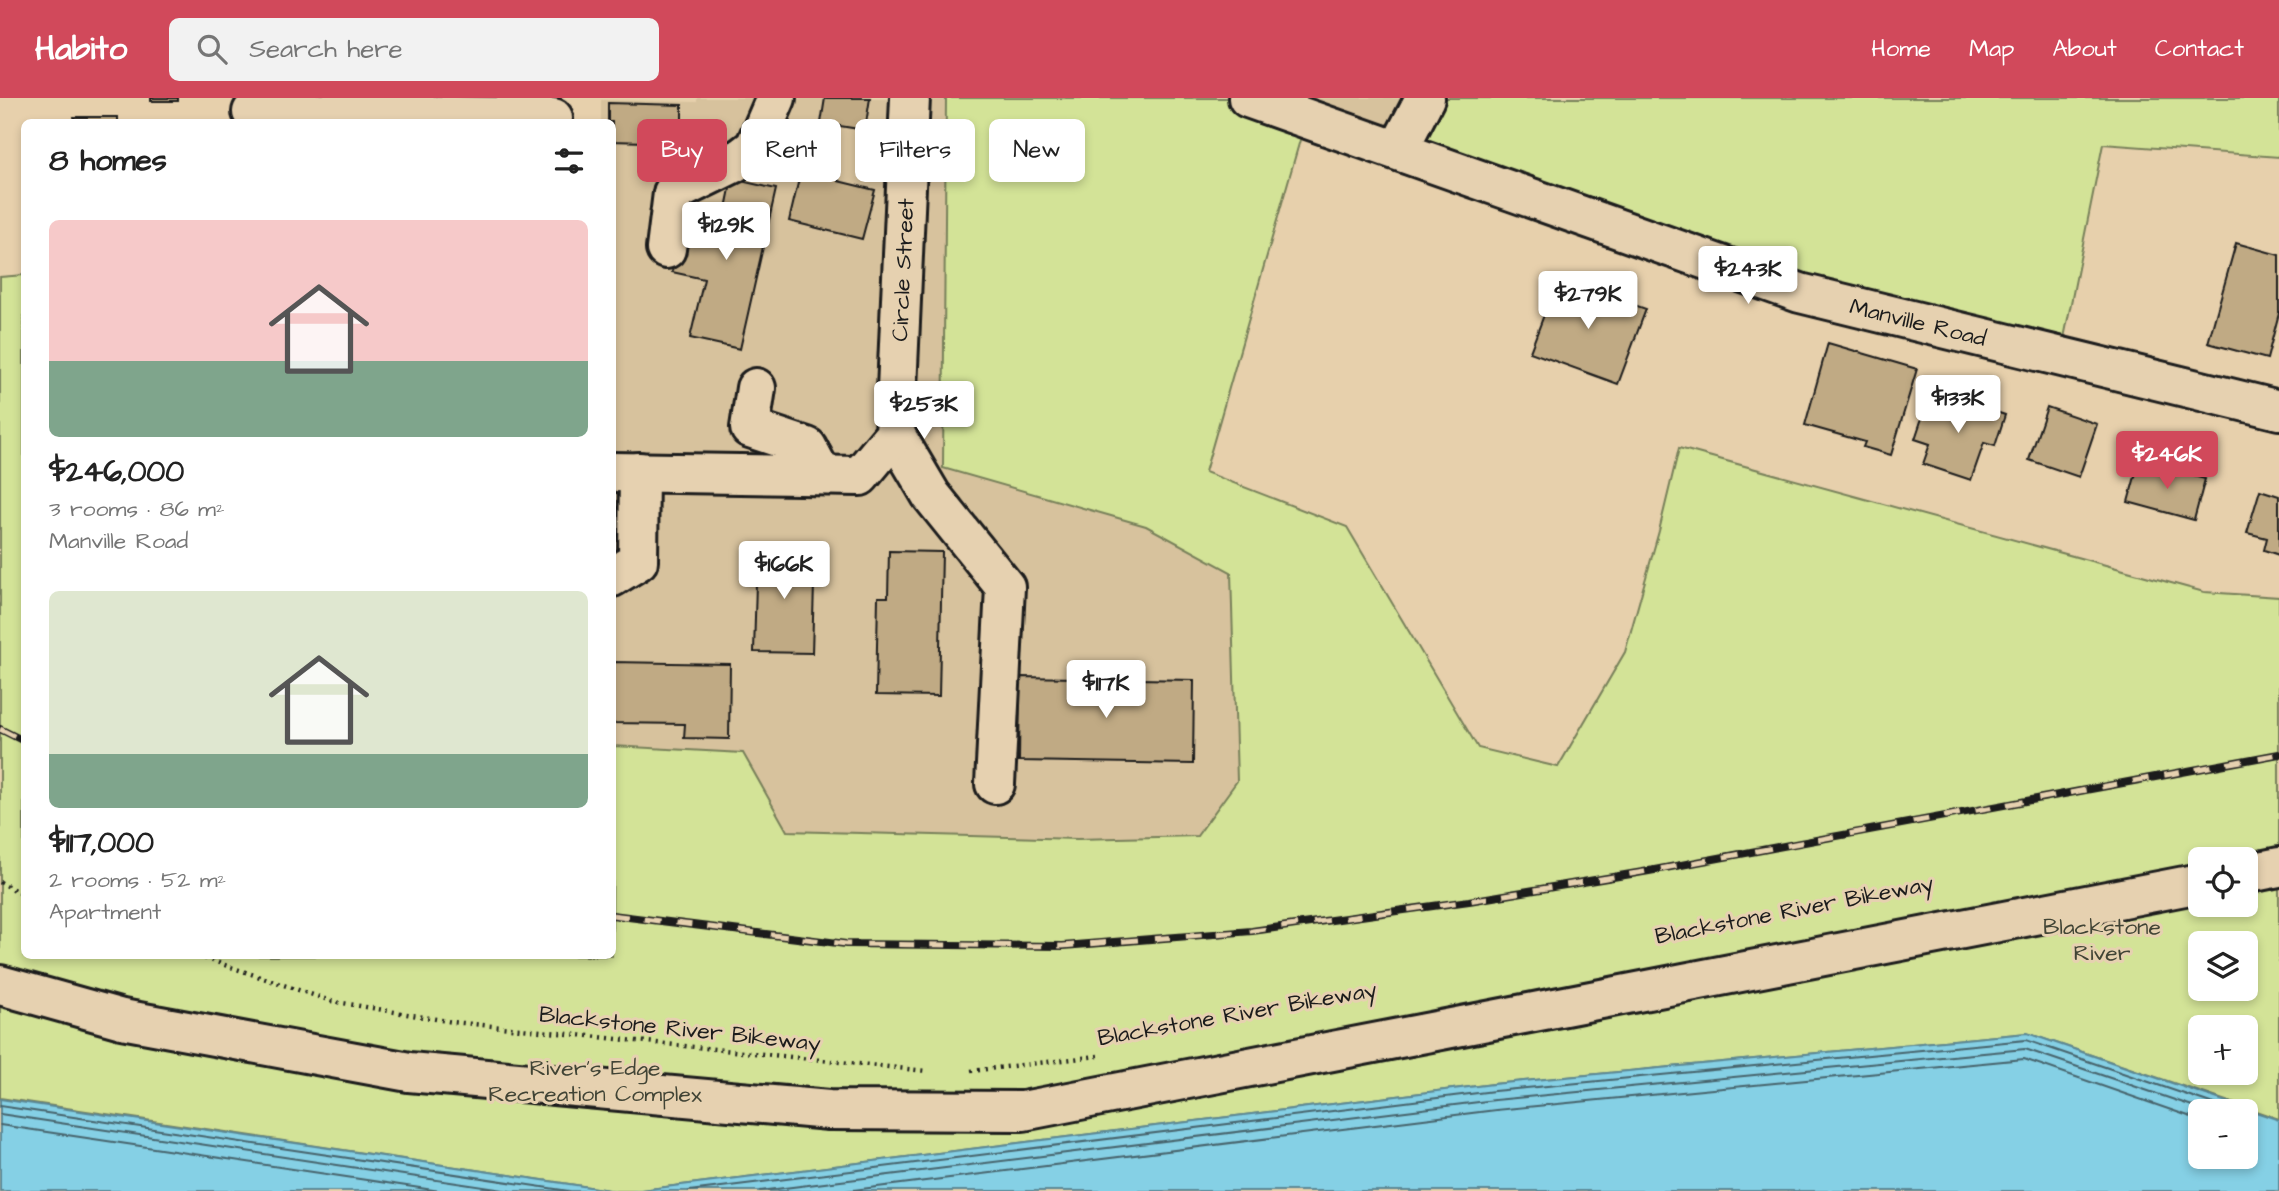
<!DOCTYPE html>
<meta charset="utf-8">
<style>
:root{--surface:#fff;--page:#f2f2f2;--text:#222;--muted:#767676;--accent:#d1495b}
body{margin:0;font-family:"Architects Daughter",sans-serif;background:var(--page);color:var(--text);height:100vh;display:flex;flex-direction:column;font-size:26px;white-space:nowrap}
*{box-sizing:border-box;margin:0}
p{font-size:23px;color:var(--muted)}
.icon{flex:none;width:38px;height:38px;fill:none;stroke:currentColor;stroke-width:2;stroke-linecap:round;stroke-linejoin:round}
.map{position:relative;flex:1;overflow:hidden}
.panel{position:absolute;left:21px;top:21px;width:595px;height:840px;display:flex;flex-direction:column;background:var(--surface);border-radius:10px;box-shadow:0 4px 10px #0003}
.panel>*{flex:none}
.hud{position:absolute;left:637px;top:21px;width:665px;height:63px;display:flex;gap:14px}
.buttons{position:absolute;left:2188px;top:749px;display:grid;gap:14px}
.buttons a{display:grid;place-items:center;width:70px;height:70px;border-radius:10px;background:var(--surface);box-shadow:0 4px 10px #0003;font-size:35px}
.price{position:absolute;translate:-50% -60px;padding:0 16px;border-radius:7px;background:#fff;color:#222;font-size:23px;line-height:46px;filter:drop-shadow(0 2px 4px #0008)}
.price::after{content:'';position:absolute;left:50%;top:42px;width:21px;height:16px;margin-left:-10px;background:inherit;clip-path:polygon(0 0,100% 0,50% 100%)}
.price.on{background:var(--accent);color:#fff}
ul{padding:0;list-style:none}
li{display:grid;align-content:center;gap:14px;height:371px;padding:0 28px}
li span{display:grid;place-items:center;height:217px;border-radius:10px;color:#555}
li>.icon{margin-inline-start:auto}
span .icon{width:126px;height:126px;fill:#fffc;stroke-width:1}
li b{font-size:30px}
h2{display:flex;justify-content:space-between;align-items:center;height:84px;padding:0 28px;font-size:30px}
.pill{padding:0 24px;border-radius:10px;background:var(--surface);box-shadow:0 4px 10px #0003;font-size:24px;line-height:63px}
.pill.on{background:var(--accent);color:#fff}
header{display:flex;align-items:center;gap:42px;box-sizing:border-box;height:98px;padding:0 35px;background:var(--accent);color:#fff}
header strong{font-size:33px}
nav{display:flex;gap:38px;margin-inline-start:auto;font-size:24px}
.search{width:490px;height:63px;background:var(--page);display:flex;align-items:center;gap:18px;box-sizing:border-box;padding:0 24px;border-radius:10px;color:var(--muted);font-size:26px}
.map>svg:first-child{display:block}
.built{fill:#d7c29d}
.green{fill:#d3e397;stroke:#78805a;stroke-width:2;fill-rule:evenodd}
.water{fill:#85d0e5;stroke:#5b8895;stroke-width:2;fill-rule:evenodd}
.lines{fill:none;stroke-linecap:round;stroke-linejoin:round}
.shore{stroke:#46646c;stroke-width:2}
.building{fill:#c0aa84;stroke:#1c1c1c;stroke-width:2}
.minor-casing{stroke:#1c1c1c;stroke-width:44}
.major-casing{stroke:#1c1c1c;stroke-width:44}
.path{stroke:#1c1c1c;stroke-width:4.5;stroke-dasharray:2 5;stroke-linecap:butt}
.minor{stroke:#e6d1b0;stroke-width:38}
.major{stroke:#e6d1b0;stroke-width:38}
.rail-casing{stroke:#1c1c1c;stroke-width:8}
.rail{stroke:#e6d1b0;stroke-width:5;stroke-dasharray:16;stroke-linecap:butt}
.labels{text-anchor:middle;stroke-width:6;stroke-linejoin:round;paint-order:stroke}
.street-label{font-size:23px;fill:#1c1c1c;stroke:#e6d1b0}
.park-label{font-size:23px;fill:#414435;stroke:#e6d1b0}
</style>
<header>
<strong>Habito</strong>
<div class="search"><svg class="icon" aria-label="search" viewBox="0 0 24 24"><circle cx="10" cy="10" r="6"/><path d="M15 15l6 6"/></svg>Search here</div>
<nav><a>Home</a><a>Map</a><a>About</a><a>Contact</a></nav>
</header>
<div class="map">
<svg width="2279" height="1093" viewBox="0 0 2279 1093">
<rect width="100%" height="100%" fill="#e7d0ac"/>
<filter id="ink" filterUnits="userSpaceOnUse"><feTurbulence type="fractalNoise" baseFrequency=".0143" numOctaves="2"/><feDisplacementMap in="SourceGraphic" scale="14" xChannelSelector="R" yChannelSelector="G"/><feConvolveMatrix kernelMatrix="1 2 1 2 8 2 1 2 1" color-interpolation-filters="sRGB"/></filter>
<g filter="url(#ink)">
<path class="built" d="M697,0H946L944,370L1146,428L1231,474L1237,683L1197,738L1077,741L787,733L743,655L613,648L612,24H601V2L697,4Z
M1265,0H1444L1407,49Z"/>
<path class="green" d="M946,0H1265L1308,14L1205,374L1347,429L1478,650L1558,669L1625,554L1659,433L1679,350L2204,494L2279,499V1021L2027,935L1493,986L633,1093H616L0,1000V179L24,177V858H612L613,648L743,655L787,733L1077,741L1197,738L1237,683L1231,474L1146,428L943,370ZM2200,761H2245V807H2200ZM2200,845H2245V891H2200ZM2200,929H2245V975H2200Z
M1444,0H2279V59L2103,46L2061,255L1812,190L1407,49Z"/>
<path class="water" d="M2027,935L2279,1022V1093H633L1493,986ZM2200,1013H2245V1059H2200Z
M0,1001L616,1093H0Z"/>
<g class="lines">
<path class="shore" d="M0,1008L569,1093
M0,1016L510,1093
M0,1027L440,1093
M689,1093L1494,993L2026,942L2234,1013
M760,1093L1495,1002L2025,951L2207,1013
M845,1093L1496,1012L2024,961L2200,1022"/>
</g>
<path class="building" d="M151,0H178V3H151Z
M825,0H870L865,32L821,25Z
M608,5L682,7V45L612,43V24H608Z
M74,19H118V24H74Z
M803,64L840,73L838,83L875,92L862,141L789,123Z
M732,81L776,91L740,251L690,240L704,181L672,174L685,117L723,125Z
M2236,145L2279,157V215L2267,261L2208,245Z
M1558,180L1646,211L1618,286L1530,254Z
M1828,245L1917,271L1891,357L1863,349L1865,344L1805,327Z
M1942,296L2005,317L1995,348L1984,345L1971,382L1923,366L1930,346L1915,341L1925,311L1936,315Z
M2047,309L2097,326L2079,379L2029,362Z
M2139,364L2205,381L2194,422L2128,404Z
M2260,392L2279,398V457L2264,452L2267,440L2247,435Z
M757,450L815,452L812,555L754,554Z
M889,453L942,454L939,598L876,597L878,499H888Z
M612,564L730,566L729,641L684,640L685,626L612,625Z
M1020,579L1194,582L1193,666L1019,663Z"/>
<g class="lines">
<g class="minor-casing">
<g id="minor">
<path d="M252,14L553,20"/>
<path d="M1398,52L1425,0"/>
<path d="M666,151L673,95L734,65L755,49L776,0"/>
<path d="M756,290L750,330L807,349L822,377"/>
<path d="M895,336L931,397L1005,489L995,686"/>
<path id="s1" d="M612,374L860,378L895,336L910,0"/>
<path d="M612,479L638,463L639,374"/>
<path d="M2245,776L2279,769"/>
<path d="M0,887L122,921L409,974L829,1012L1023,1013L2200,785"/>
</g>
</g>
<g class="major-casing">
<g id="major">
<path id="s2" d="M1248,0L1800,195L2279,312"/>
</g>
</g>
<path class="path" d="M0,784L24,797
M198,858L331,903L453,924L927,973
M971,973L1098,958"/>
<use href="#minor" class="minor"/>
<use href="#major" class="major"/>
<g class="rail-casing">
<path id="rail" d="M0,631L24,643
M612,817L846,846L1063,848L1252,833L1469,803L1649,773L2279,656"/>
</g>
<use href="#rail" class="rail"/>
</g>
</g>
<g class="labels">
<g class="street-label">
<text dy="8" stroke="none"><textPath href="#s1" startOffset="467">Circle Street</textPath></text>
<text dy="8" stroke="none"><textPath href="#s2" startOffset="707">Manville Road</textPath></text>
<text transform="translate(1794 811) rotate(-11)" y="8">Blackstone River Bikeway</text>
<text transform="translate(1237 915) rotate(-10)" y="8">Blackstone River Bikeway</text>
<text transform="translate(680 930) rotate(6)" y="8">Blackstone River Bikeway</text>
</g>
<g class="park-label">
<text x="2102" y="836">Blackstone<tspan x="2102" dy="26">River</tspan></text>
<text x="595" y="977">River's Edge<tspan x="595" dy="26">Recreation Complex</tspan></text>
</g>
</g>
</svg>
<div class="buttons">
<a><svg class="icon" aria-label="locate" viewBox="0 0 24 24"><circle cx="12" cy="12" r="6"/><path d="M12 2v4M12 18v4M2 12h4M18 12h4"/></svg></a>
<a><svg class="icon" aria-label="layers" viewBox="0 0 24 24"><path d="M12 4l9 5-9 5-9-5zM3 14l9 5 9-5"/></svg></a>
<a>+</a>
<a>−</a>
</div>
<b class="price" style="left:726px;top:164px">$129K</b>
<b class="price" style="left:1748px;top:208px">$243K</b>
<b class="price" style="left:1588px;top:233px">$279K</b>
<b class="price" style="left:1958px;top:337px">$133K</b>
<b class="price" style="left:924px;top:343px">$253K</b>
<b class="price on" style="left:2167px;top:393px">$246K</b>
<b class="price" style="left:784px;top:503px">$166K</b>
<b class="price" style="left:1106px;top:622px">$117K</b>
<div class="hud">
<a class="pill on">Buy</a>
<a class="pill">Rent</a>
<a class="pill">Filters</a>
<a class="pill">New</a>
</div>
<section class="panel">
<h2>8 homes<svg class="icon" aria-label="filters" viewBox="0 0 24 24"><path d="M4 7h16M4 17h16"/><circle cx="9" cy="7" r="2"/><circle cx="15" cy="17" r="2"/></svg></h2>
<ul>
<li><span style="background:linear-gradient(#f6c9c9 65%,#7fa58c 0)"><svg class="icon" aria-label="home" viewBox="0 0 24 24"><path d="M3 11l9-7 9 7M6 9v11h12V9"/></svg></span><div><b>$246,000</b><p>3 rooms · 86 m²</p><p>Manville Road</p></div></li>
<li><span style="background:linear-gradient(#dfe7d0 75%,#7fa58c 0)"><svg class="icon" aria-label="home" viewBox="0 0 24 24"><path d="M3 11l9-7 9 7M6 9v11h12V9"/></svg></span><div><b>$117,000</b><p>2 rooms · 52 m²</p><p>Apartment</p></div></li>
</ul>
</section>
</div>
